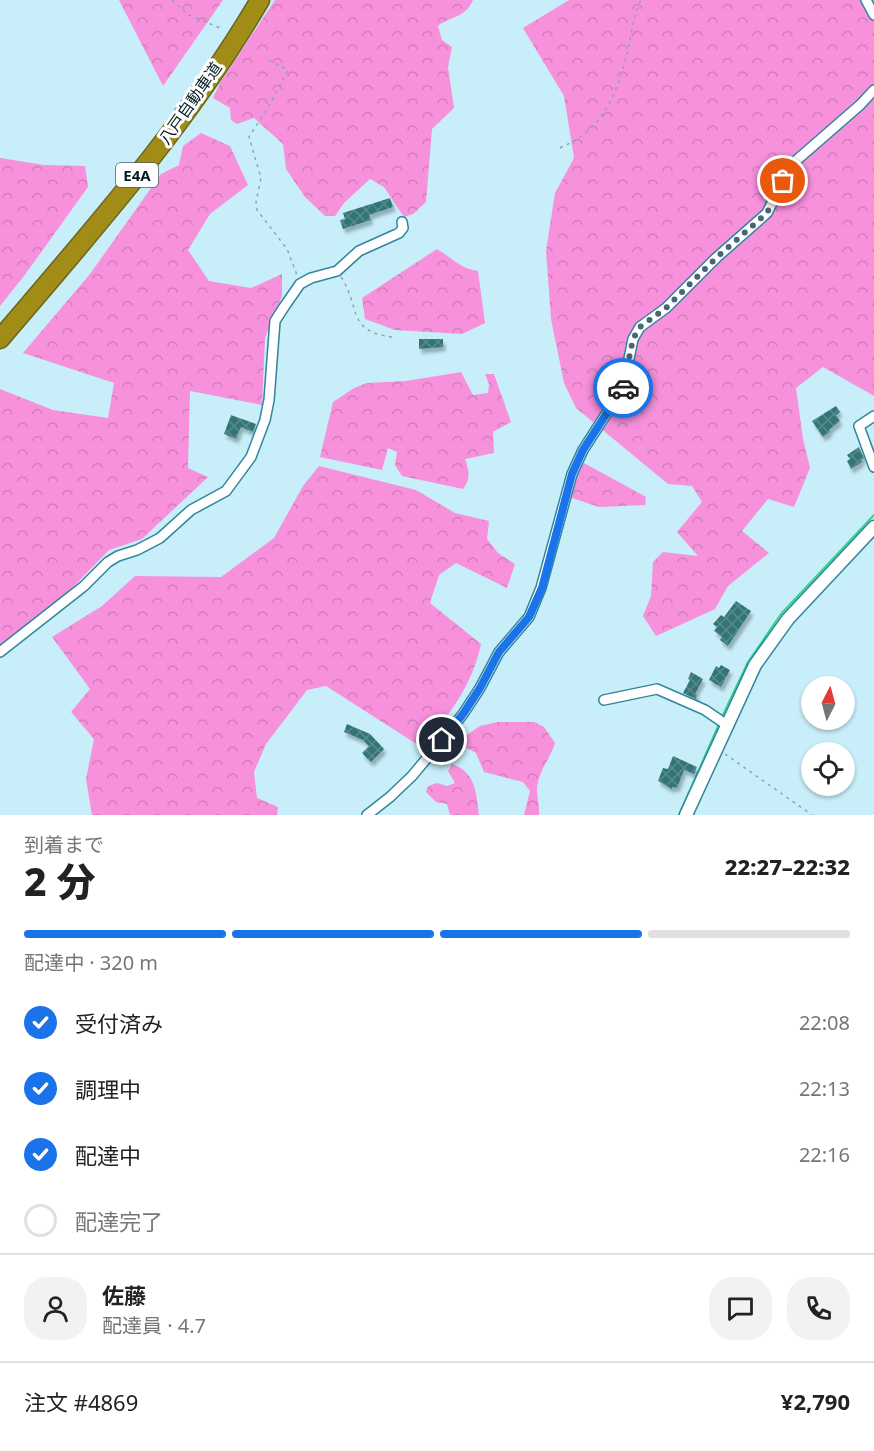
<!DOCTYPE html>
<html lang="ja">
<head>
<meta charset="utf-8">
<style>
  :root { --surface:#fff; --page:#f2f2f2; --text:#222; --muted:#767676; --line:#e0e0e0; --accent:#1a73e8 }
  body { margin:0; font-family:"Noto Sans","Noto Sans JP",sans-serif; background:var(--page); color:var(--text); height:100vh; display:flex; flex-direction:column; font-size:22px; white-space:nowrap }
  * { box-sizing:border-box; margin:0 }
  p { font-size:20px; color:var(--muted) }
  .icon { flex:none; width:33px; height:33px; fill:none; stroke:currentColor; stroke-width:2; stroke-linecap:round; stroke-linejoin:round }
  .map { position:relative; height:815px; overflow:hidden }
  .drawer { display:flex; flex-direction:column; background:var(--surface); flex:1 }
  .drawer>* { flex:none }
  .needle { width:39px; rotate:6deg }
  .controls { position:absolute; left:801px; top:676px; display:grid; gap:12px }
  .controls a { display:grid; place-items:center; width:54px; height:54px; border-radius:50%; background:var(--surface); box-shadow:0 2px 4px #0004; font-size:30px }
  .pin { position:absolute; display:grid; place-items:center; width:51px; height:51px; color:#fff; margin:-26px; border:3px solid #fff; border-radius:50%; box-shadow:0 2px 6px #0007 }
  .courier { position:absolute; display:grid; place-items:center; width:60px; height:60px; margin:-30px; border:4px solid #1a73e8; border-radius:50%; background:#fff; color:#222; box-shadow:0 2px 8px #0007 }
  .headline em { font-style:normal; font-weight:800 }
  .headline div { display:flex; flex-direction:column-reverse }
  .headline { display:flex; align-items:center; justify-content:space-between; height:102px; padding:0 24px }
  h1 { font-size:39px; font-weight:800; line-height:45px }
  .bar { display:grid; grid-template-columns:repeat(4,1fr); gap:9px 6px; align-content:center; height:72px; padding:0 24px }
  .bar i { height:8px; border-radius:4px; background:var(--line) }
  .bar .selected { background:var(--accent) }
  .bar p { grid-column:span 4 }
  .line { display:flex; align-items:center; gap:15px; padding:0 24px; border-top:2px solid var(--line) }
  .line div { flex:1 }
  .round { display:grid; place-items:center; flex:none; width:63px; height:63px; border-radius:24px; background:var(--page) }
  ol { padding:0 24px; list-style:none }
  li { display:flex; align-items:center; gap:18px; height:66px }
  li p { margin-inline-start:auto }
  li .icon { padding:6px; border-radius:50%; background:var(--accent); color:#fff; stroke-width:4 }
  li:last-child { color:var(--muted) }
  li i { width:33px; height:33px; border:3px solid var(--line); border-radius:50% }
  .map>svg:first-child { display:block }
  .forest { fill:url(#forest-crowns) }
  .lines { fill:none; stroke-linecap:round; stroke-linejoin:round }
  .stream { stroke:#35d58b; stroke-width:2 }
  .building { fill:url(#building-cross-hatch); filter:url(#shadow) }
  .minor-casing { stroke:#30869c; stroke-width:12 }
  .tertiary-casing { stroke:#30869c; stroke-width:15 }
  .motorway-casing { stroke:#6a651c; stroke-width:21 }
  .path { stroke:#86a8b2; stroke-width:1.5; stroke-dasharray:3 4.5; stroke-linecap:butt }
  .minor { stroke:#fff; stroke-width:9 }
  .tertiary { stroke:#fff; stroke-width:12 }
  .motorway { stroke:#a18c18; stroke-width:18 }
  .done { stroke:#49666e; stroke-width:6; stroke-dasharray:0 10.8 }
  .route { stroke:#1a73e8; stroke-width:8 }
  .labels { text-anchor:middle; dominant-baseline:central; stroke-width:6; stroke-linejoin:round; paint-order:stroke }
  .shield { fill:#fff; stroke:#4f6165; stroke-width:1.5 }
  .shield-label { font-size:15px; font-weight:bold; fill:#041d23 }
  .street-label { font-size:16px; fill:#041d23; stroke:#fff }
</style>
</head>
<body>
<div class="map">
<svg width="874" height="815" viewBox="0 0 874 815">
  <defs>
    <pattern id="forest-crowns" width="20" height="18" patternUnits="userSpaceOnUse" patternTransform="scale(1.5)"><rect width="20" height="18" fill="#f791dc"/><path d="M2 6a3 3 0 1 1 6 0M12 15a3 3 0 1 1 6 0" fill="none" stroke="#d27dbc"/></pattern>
    <pattern id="building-cross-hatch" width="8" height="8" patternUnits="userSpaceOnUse" patternTransform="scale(1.5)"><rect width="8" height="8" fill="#337577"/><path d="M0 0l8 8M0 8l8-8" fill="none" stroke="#5a8a8c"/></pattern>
    <filter id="shadow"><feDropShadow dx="2.5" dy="4.5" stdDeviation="1.5" flood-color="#0004"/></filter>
  </defs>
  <rect width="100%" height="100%" fill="#c8eefa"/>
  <g class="forest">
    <path d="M119 0H223L163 86Z"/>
    <path d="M275 0H473C465 18 453 15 438 26L442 40 452 47 448 67 454 108 432 129 426 202 413 214 404 217 384 187 370 179 344 203 335 216H325L305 197 286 169 283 144 254 118 237 124 231 120 230 108 213 98 220 83Z"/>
    <path d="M569 0H861L864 5 874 0V396L823 367 796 388 803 439 810 468 794 507 768 499 742 531 769 553 728 586 715 609 656 636 643 616 651 596 653 562 663 552 698 556 677 532 702 502 692 486 668 484 576 408 564 383 551 319 546 251 555 193 574 158 564 96 523 28Z"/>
    <path d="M201 133 230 146 248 185 210 214 188 250 209 281 251 288 282 274V296L265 338 262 405 190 391 188 468 208 477 142 539 109 550 72 588 0 647V389L53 410 108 418 114 383 23 353 90 274 161 174 179 165 183 146Z"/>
    <path d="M0 158 44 165 85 166 88 187 24 276 0 306Z"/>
    <path d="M437 249C452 258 461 269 478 271L485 323 462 334 395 330 365 319 362 298Z"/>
    <path d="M461 372 473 395 488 393 489 384 485 374H494L511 422 493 432 494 453 465 459C469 471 471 478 463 489L402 476 395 465 397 452 388 448 382 470 320 457 333 402 354 388 367 383 406 381Z"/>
    <path d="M584 463 646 497 645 505 599 507 572 498 577 475Z"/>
    <path d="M319 466 416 490 455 513 489 521 487 539 498 553 515 564 507 588 456 563 439 575 430 603 481 644C472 686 450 714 423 746L415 743 326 686 307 690 266 744 254 772 257 798 278 807 277 815H92L86 779 94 739 71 712 90 689 52 637 102 606 135 576 221 577 274 538 303 486Z"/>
    <path d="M498 722H534L544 727 555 743C551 757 541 768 538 782 535 793 540 804 539 815H524L530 791 523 782 484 772 476 753 465 747V736L480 726Z"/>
    <path d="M452 764C476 772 476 793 479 815H450L447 804 436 802 426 792 428 786 437 783 447 786 455 783 448 771Z"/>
  </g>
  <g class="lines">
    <g class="stream">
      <path d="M721 719 748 662 781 614 874 515"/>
      <path d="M679 815 719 724"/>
    </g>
  </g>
  <g class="building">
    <path d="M390 198 393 207 369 215 371 220 343 229 340 220 345 219 343 213Z"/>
    <path d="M419 339H443V347L419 349Z"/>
    <path d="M836 406 840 412 836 415 840 421 829 430 830 432 823 437 812 421Z"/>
    <path d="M231 415 256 424 253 432 241 427 236 439 224 434Z"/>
    <path d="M859 447 864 458 861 460 862 462 851 469 847 461 850 459 847 455Z"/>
    <path d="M736 601 751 611 728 646 720 640 722 637 714 631 717 627 713 624 721 615 724 617Z"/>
    <path d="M721 665 730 670 721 687 709 680 716 666 719 668Z"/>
    <path d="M691 672 703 679 695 694 697 695 696 699 683 693 690 680 688 679Z"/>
    <path d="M347 724 370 734 384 749 371 762 362 753 369 746 363 740 344 732Z"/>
    <path d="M673 756 697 767 694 774 684 770 677 788 672 787V789L658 781 663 768 668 769Z"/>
  </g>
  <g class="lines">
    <g class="minor-casing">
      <g id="minor">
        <path d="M866 0 874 15"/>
        <path d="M874 416 859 426 874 467"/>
        <path d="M0 652 84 586 108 562 118 556 137 550 160 538 191 510 226 491 251 457 265 420 269 400 275 321 284 307 300 284 311 278 337 271 359 251 399 233 403 228 402 222"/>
        <path d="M604 700 657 689 705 710 727 725"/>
        <path d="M367 815 390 797 412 776 442 740 463 714 480 688 499 652 529 617 541 588 572 474 583 450 623 388 633 339 640 327 666 308 716 258 767 213 791 165 860 105 874 90"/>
      </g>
    </g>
    <g class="tertiary-casing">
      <path id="tertiary" d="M686 815 755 665 788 619 874 527"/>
    </g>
    <g class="motorway-casing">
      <path id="motorway" d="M0 339C92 231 188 123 260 0"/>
    </g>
    <g class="path">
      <path d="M172 0 189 15 220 28"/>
      <path d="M269 60 288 70 270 104 249 137 261 178 256 202 257 210 287 249 297 275"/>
      <path d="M560 148C567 144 574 142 580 137 610 117 622 77 629 45 632 30 634 14 641 0"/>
      <path d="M341 277C361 307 346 332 393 337"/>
      <path d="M725 754 812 815"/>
    </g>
    <use href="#minor" class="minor"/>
    <use href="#tertiary" class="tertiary"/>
    <use href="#motorway" class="motorway"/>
  </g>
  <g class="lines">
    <path class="done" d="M623 388 633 339 640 327 666 308 716 258 767 213 783 181"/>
    <path class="route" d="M442 740 463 714 480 688 499 652 529 617 542 588 572 474 583 450 623 388"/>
  </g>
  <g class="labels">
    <rect class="shield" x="116" y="163" width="42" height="24" rx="4.5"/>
    <g class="shield-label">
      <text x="137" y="175">E4A</text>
    </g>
    <g class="street-label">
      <text transform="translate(190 103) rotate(-55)">八戸自動車道</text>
    </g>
  </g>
</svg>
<div class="controls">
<a><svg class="needle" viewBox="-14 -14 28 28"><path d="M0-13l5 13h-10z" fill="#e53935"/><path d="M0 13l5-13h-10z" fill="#767676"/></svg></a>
<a><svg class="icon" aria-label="locate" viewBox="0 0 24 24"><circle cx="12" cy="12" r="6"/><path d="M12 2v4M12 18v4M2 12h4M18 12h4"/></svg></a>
</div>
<div class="pin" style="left:783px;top:181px;background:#ea580c"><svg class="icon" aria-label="bag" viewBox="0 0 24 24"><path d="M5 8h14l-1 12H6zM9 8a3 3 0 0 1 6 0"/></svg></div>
<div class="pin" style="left:442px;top:740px;background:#1f2937"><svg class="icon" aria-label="home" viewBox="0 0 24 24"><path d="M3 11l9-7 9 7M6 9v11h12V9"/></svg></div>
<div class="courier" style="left:623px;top:388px"><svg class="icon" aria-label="car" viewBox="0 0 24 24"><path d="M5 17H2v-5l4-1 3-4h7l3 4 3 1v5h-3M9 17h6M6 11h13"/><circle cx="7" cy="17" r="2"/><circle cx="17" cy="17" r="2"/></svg></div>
</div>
<section class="drawer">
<div class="headline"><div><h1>2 分</h1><p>到着まで</p></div><em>22:27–22:32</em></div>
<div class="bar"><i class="selected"></i><i class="selected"></i><i class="selected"></i><i></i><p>配達中 · 320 m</p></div>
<ol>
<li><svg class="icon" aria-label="check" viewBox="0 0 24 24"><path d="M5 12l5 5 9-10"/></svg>受付済み<p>22:08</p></li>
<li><svg class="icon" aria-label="check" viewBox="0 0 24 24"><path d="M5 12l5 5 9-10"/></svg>調理中<p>22:13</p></li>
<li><svg class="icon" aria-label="check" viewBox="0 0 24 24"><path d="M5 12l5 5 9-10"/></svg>配達中<p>22:16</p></li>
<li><i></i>配達完了</li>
</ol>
<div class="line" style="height:108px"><a class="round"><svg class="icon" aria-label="person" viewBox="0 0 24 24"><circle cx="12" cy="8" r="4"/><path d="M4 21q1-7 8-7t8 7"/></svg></a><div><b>佐藤</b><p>配達員 · 4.7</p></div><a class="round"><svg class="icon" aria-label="chat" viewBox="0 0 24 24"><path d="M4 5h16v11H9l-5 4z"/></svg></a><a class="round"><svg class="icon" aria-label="phone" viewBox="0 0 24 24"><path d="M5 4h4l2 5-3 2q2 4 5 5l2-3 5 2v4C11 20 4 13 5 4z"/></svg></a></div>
<div class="line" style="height:78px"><div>注文 #4869</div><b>¥2,790</b></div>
</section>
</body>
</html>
